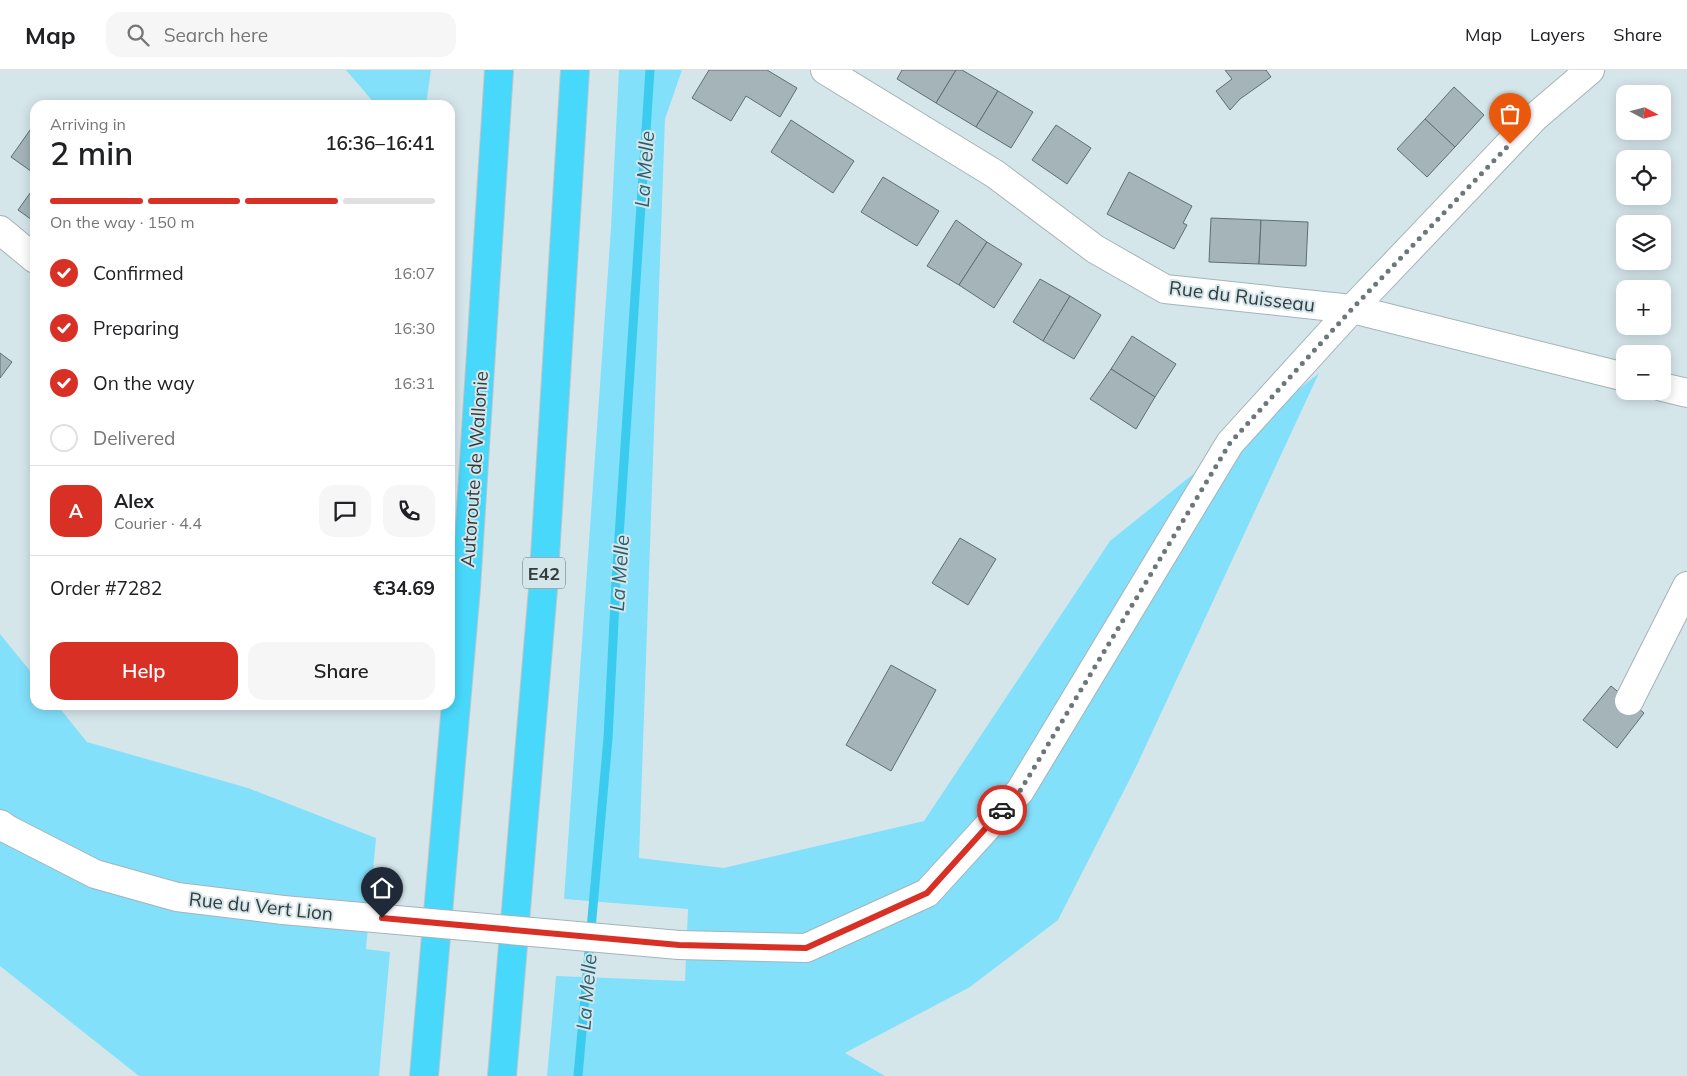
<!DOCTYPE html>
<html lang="en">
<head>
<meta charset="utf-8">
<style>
  :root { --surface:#fff; --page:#f6f6f6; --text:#202124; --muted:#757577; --line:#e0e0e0; --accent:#d93025 }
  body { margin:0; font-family:Mulish,sans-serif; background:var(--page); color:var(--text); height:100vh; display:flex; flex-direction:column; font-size:19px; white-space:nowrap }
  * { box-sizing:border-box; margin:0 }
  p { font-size:16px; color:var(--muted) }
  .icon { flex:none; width:28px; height:28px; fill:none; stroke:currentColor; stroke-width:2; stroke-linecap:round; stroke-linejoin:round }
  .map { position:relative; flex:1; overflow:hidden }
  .details { position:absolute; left:30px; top:30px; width:425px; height:610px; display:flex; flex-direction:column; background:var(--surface); border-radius:15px; box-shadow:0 2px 12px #0003 }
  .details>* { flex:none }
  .needle { width:32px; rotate:97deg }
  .controls { position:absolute; left:1616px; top:15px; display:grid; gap:10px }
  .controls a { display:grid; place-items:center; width:55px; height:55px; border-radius:10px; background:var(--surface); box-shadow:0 2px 12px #0003; font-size:25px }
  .pin { position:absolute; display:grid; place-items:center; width:42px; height:42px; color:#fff; margin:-51px -21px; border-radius:50% 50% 50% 0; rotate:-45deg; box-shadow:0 0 5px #0007 }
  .pin .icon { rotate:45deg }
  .courier { position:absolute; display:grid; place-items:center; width:50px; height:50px; margin:-25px; border:4px solid #d93025; border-radius:50%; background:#fff; color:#222; box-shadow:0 1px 6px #0007 }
  .overview em { font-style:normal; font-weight:600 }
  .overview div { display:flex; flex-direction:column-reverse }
  .overview { display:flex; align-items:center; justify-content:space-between; height:85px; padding:0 20px }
  h1 { font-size:32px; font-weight:600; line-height:38px }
  .bar { display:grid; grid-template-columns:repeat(4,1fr); gap:8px 5px; align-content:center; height:60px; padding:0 20px }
  .bar i { height:6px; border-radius:4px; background:var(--line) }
  .bar .active { background:var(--accent) }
  .bar p { grid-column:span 4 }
  .line { display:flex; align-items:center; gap:12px; padding:0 20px; border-top:1px solid var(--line) }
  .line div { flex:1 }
  .round { display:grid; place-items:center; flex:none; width:52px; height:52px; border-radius:15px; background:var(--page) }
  ol { padding:0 20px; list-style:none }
  li { display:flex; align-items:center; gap:15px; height:55px }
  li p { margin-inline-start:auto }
  li .icon { padding:5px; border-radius:50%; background:var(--accent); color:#fff; stroke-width:4 }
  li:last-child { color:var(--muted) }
  li i { width:28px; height:28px; border:2px solid var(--line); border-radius:50% }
  .button { display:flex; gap:10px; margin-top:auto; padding:10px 20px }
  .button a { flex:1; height:58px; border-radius:15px; background:var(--accent); color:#fff; font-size:20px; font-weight:600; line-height:58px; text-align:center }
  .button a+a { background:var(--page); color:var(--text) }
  header { display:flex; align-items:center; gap:30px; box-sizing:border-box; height:70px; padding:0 25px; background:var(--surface); border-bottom:1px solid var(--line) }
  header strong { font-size:24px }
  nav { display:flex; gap:28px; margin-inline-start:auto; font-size:18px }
  .search { width:350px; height:45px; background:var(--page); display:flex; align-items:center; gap:12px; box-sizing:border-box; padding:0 18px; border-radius:15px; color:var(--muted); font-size:19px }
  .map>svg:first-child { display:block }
  .green { fill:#83e0fa }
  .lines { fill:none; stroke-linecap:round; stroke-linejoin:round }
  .stream { stroke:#3acbee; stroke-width:9 }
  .building { fill:#a4b4b9; stroke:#5f6e73 }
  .minor-casing { stroke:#a3b4b9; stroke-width:30 }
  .highway-casing { stroke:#c2c4c5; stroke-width:30 }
  .minor { stroke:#fff; stroke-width:28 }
  .highway { stroke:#48d8fb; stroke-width:28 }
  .minor-bridge-casing { stroke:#a3b4b9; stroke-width:30; stroke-linecap:butt }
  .minor-bridge { stroke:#fff; stroke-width:28 }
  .done { stroke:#6c777a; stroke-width:5; stroke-dasharray:0 9 }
  .route { stroke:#d93025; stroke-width:6 }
  .labels { text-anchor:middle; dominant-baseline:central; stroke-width:4; stroke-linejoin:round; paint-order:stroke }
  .shield { fill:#d5e6eb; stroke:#646e71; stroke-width:1 }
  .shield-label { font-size:18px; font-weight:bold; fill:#343b3d }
  .street-label { font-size:19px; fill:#343b3d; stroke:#d5e6eb }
  .water-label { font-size:20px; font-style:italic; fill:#28606f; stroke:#d5e6eb }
</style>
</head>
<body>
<header>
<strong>Map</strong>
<div class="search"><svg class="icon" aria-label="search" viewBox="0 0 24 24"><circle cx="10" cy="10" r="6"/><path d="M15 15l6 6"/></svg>Search here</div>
<nav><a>Map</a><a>Layers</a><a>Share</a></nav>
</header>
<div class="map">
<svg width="1687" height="1006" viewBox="0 0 1687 1006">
  <rect width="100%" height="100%" fill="#d5e6eb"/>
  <g class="green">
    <path d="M346 0H431L426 35H376Z"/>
    <path d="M619 0H682L665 49 639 788 724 798 924 751 1110 471 1319 303 1136 697 1058 850 970 917 845 983 885 1006H547L556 906 685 911 688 839 564 829 611 158Z"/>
    <path d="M0 564 35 607V635H57L87 672 248 718 376 768 366 879 390 882 379 1006H139L0 896Z"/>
  </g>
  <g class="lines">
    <path class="stream" d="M578 1006 608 668 616 512 650 0"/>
  </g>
  <g class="building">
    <path d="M709 0H767L797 18 780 47 746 26 731 51 692 28Z"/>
    <path d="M902 0H956L936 33 897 9Z"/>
    <path d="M956 0H962L998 21 976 57 936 33Z"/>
    <path d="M1225 0H1266L1271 7 1240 29 1230 40 1216 21 1232 9Z"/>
    <path d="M1454 17 1484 45 1455 77 1425 49Z"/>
    <path d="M998 21 1033 42 1011 78 976 57Z"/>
    <path d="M1425 49 1455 77 1427 107 1397 79Z"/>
    <path d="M791 50 854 91 833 123 771 82Z"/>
    <path d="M35 53V104L11 87Z"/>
    <path d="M1056 55 1091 78 1067 114 1032 90Z"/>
    <path d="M1129 102 1192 136 1183 153 1187 155 1174 179 1107 144Z"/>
    <path d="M883 107 939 141 917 176 861 142Z"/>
    <path d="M33 119 35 120V152L18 140Z"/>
    <path d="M1211 148 1261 150 1259 194 1209 192Z"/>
    <path d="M956 150 987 172 959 215 927 196Z"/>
    <path d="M1261 150 1308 152 1306 196 1259 194Z"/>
    <path d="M987 172 1022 194 994 238 959 215Z"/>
    <path d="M1040 209 1070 226 1043 271 1013 252Z"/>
    <path d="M1070 226 1101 245 1074 289 1043 271Z"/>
    <path d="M1132 266 1176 294 1155 327 1111 299Z"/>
    <path d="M0 283 12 292 0 308Z"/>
    <path d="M1111 299 1155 327 1136 359 1090 329Z"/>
    <path d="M960 468 996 489 968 535 932 513Z"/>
    <path d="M891 595 936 620 891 701 846 675Z"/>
    <path d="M1611 616 1644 643 1617 678 1583 650Z"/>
  </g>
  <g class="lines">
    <g class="minor-casing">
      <g id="minor">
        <path d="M825 0 995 104 1095 179 1165 219 1352 239 1625 307"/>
        <path d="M0 160 35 189"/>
        <path d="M1662 317 1687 323"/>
        <path d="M1629 631 1687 516"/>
        <path d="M0 754 7 759 95 804 177 827 283 840"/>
        <path d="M679 875 806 878 927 823 1020 721 1230 373 1352 239 1535 47 1590 0"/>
      </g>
    </g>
    <g class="highway-casing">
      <g id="highway">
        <path d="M424 1006 466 518 499 0"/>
        <path d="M502 1006 543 519 575 0"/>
      </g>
    </g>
    <use href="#minor" class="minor"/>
    <use href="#highway" class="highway"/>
    <g class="minor-bridge-casing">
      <path id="minor-bridge" d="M283 840 679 875"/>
    </g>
    <use href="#minor-bridge" class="minor-bridge"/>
  </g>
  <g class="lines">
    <path class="done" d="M1002 740 1020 721 1230 373 1352 239 1510 74"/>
    <path class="route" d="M382 848 679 875 806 878 927 823 1002 740"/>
  </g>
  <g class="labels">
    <rect class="shield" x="523" y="487.5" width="42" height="31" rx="4"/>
    <g class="shield-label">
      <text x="544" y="503">E42</text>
    </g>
    <g class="street-label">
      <text transform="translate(1242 226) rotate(7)">Rue du Ruisseau</text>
      <text transform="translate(474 399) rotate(-86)">Autoroute de Wallonie</text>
      <text transform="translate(261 836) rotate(6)">Rue du Vert Lion</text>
    </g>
    <g class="water-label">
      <text transform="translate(644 99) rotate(-86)">La Melle</text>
      <text transform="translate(619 503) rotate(-86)">La Melle</text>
      <text transform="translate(586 922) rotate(-85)">La Melle</text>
    </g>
  </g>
</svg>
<div class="controls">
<a><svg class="needle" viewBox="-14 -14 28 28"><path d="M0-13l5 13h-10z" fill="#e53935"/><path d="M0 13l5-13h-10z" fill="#757577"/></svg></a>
<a><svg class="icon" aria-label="locate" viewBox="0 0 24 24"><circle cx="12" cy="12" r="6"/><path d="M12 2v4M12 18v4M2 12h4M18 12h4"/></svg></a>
<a><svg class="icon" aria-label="layers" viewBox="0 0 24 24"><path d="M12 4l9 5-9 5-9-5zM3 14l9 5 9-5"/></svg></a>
<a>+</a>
<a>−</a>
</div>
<div class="pin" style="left:1510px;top:74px;background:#ea580c"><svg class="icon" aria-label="bag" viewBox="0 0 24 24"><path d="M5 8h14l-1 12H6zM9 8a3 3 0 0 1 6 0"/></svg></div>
<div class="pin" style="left:382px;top:848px;background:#1f2937"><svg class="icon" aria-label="home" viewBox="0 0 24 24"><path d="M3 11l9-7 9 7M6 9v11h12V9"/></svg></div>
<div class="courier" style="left:1002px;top:740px"><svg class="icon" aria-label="car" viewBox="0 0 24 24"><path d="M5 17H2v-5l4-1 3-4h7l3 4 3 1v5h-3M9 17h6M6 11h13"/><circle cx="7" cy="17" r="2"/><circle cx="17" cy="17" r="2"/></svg></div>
<section class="details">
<div class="overview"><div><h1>2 min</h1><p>Arriving in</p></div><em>16:36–16:41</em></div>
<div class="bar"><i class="active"></i><i class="active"></i><i class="active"></i><i></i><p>On the way · 150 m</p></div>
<ol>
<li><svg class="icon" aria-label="check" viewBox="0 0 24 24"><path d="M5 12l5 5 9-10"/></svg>Confirmed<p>16:07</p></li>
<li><svg class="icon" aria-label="check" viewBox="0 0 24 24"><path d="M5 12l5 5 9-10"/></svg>Preparing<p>16:30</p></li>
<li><svg class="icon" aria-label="check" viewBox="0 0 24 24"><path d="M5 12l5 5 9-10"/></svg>On the way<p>16:31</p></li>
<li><i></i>Delivered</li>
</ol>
<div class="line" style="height:90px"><b class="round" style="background:var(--accent);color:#fff">A</b><div><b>Alex</b><p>Courier · 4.4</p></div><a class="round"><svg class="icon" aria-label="chat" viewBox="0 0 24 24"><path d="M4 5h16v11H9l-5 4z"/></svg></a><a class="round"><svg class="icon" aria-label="phone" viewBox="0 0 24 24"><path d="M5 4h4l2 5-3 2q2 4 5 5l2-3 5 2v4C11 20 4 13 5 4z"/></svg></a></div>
<div class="line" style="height:65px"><div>Order #7282</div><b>€34.69</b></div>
<div class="button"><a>Help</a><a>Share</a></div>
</section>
</div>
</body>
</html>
